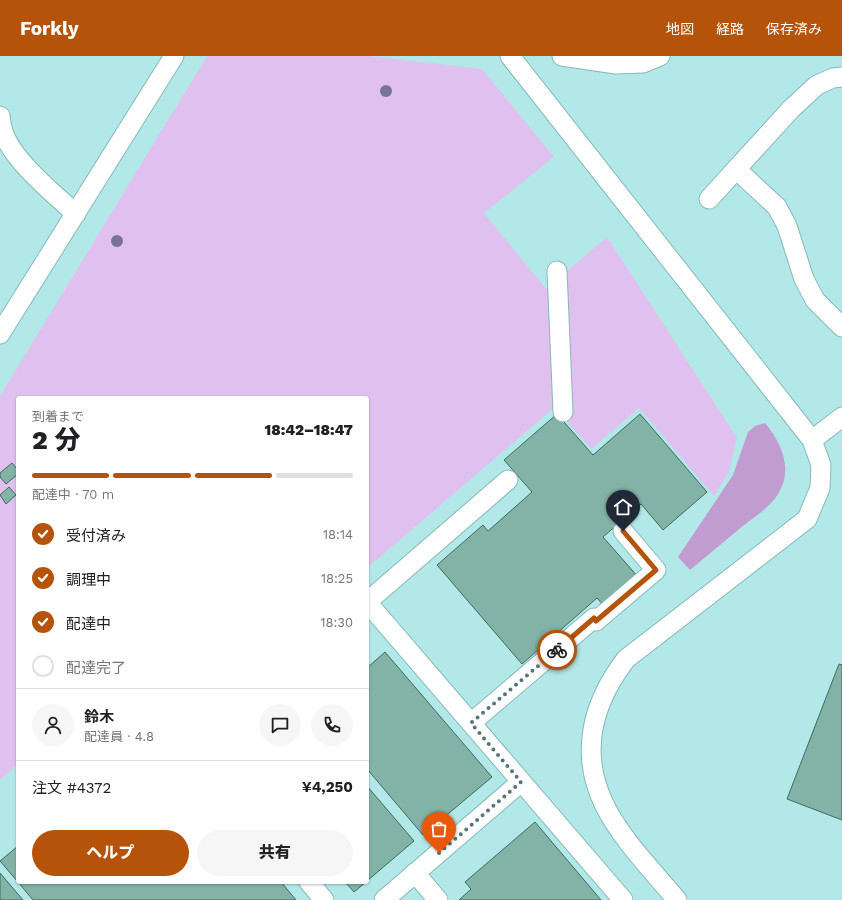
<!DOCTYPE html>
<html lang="ja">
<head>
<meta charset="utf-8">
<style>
  :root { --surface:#fff; --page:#f6f6f6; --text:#202124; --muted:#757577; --line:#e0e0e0; --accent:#b45309 }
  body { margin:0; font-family:"Work Sans","Noto Sans JP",sans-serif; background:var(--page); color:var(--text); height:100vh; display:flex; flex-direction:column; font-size:15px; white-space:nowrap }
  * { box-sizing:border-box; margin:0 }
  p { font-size:13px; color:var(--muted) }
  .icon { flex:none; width:22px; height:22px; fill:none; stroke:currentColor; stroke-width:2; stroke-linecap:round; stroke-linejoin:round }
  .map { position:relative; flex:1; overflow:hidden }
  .details { position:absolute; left:16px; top:340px; width:353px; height:488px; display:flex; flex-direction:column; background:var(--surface); border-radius:4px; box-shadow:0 1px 3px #0004 }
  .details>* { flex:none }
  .pin { position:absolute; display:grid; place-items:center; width:34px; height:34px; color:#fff; margin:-41px -17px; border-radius:50% 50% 50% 0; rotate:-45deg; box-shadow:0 0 4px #0007 }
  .pin .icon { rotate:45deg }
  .courier { position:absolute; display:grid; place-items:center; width:40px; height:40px; margin:-20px; border:3px solid #b45309; border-radius:50%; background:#fff; color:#222; box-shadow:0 1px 5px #0007 }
  .head em { font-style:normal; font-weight:800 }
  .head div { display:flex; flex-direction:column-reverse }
  .head { display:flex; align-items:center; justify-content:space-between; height:68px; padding:0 16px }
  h1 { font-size:26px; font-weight:800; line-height:30px }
  .bar { display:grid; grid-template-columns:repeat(4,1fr); gap:6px 4px; align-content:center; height:48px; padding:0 16px }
  .bar i { height:5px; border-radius:3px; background:var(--line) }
  .bar .on { background:var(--accent) }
  .bar p { grid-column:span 4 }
  .line { display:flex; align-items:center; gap:10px; padding:0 16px; border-top:1px solid var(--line) }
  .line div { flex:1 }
  .round { display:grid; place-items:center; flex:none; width:42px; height:42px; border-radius:21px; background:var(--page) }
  ol { padding:0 16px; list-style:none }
  li { display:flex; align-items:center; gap:12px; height:44px }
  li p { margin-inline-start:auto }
  li .icon { padding:4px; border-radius:50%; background:var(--accent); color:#fff; stroke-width:4 }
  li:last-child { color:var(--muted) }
  li i { width:22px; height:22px; border:2px solid var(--line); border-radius:50% }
  .button { display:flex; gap:8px; margin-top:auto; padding:8px 16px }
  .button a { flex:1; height:46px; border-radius:24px; background:var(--accent); color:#fff; font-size:16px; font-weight:800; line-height:46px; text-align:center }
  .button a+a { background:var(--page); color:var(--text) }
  header { display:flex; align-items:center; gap:24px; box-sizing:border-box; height:56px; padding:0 20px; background:var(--accent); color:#fff }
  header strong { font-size:19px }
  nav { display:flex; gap:22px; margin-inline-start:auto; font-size:14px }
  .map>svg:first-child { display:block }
  .green { fill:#e0c0ee }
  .forest { fill:#c19cd1 }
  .building { fill:#83b3a6; stroke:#3d6b5f }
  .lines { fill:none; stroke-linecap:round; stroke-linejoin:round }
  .minor-casing { stroke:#85b9b9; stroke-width:21 }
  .minor { stroke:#fff; stroke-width:19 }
  .tree { fill:#767497 }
  .done { stroke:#567677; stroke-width:4; stroke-dasharray:0 7.2 }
  .route { stroke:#b45309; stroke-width:5 }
</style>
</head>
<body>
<header>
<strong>Forkly</strong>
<nav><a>地図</a><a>経路</a><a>保存済み</a></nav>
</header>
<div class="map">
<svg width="842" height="844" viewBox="0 0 842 844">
  <rect width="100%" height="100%" fill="#b3e8e8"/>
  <path class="green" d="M207 0H369L482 13 554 101 484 157 546 233 607 181 737 382 729 416 714 440 639 352 591 393 555 351 367 512V342H18V708L0 724V340Z"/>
  <path class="forest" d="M765 367C785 391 795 420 772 446 764 455 753 462 744 469 726 484 708 499 690 514L678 501 733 419 748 376 755 370Z"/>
  <g class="building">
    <path d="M557 358 593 399 640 358 707 436 663 474 641 448 603 481 639 522 605 551 597 542 522 608 437 509 483 469 488 475 532 436 504 404Z"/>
    <path d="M12 407 18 414V418L6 428 0 421V417Z"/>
    <path d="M9 431 16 439 6 448 0 439Z"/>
    <path d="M385 596 492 721 423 779 367 713V612Z"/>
    <path d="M839 608 842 609V764L787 743Z"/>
    <path d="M367 730 414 785 367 825Z"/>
    <path d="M535 766 601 844H459L471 833 465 826Z"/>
    <path d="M18 790V826L0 805Z"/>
    <path d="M0 817 23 844H0Z"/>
    <path d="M18 826H281L296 844H33Z"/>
    <path d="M345 826H366L354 836Z"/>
  </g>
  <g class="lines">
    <g class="minor-casing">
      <g id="minor">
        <path d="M510 0 812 384 821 409 820 432 807 463 626 603C593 646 579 696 604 748 621 783 652 814 677 844"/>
        <path d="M562 0 616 8 643 7 660 0"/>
        <path d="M0 60C1 65 1 70 3 75 11 103 54 138 76 158"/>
        <path d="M736 113 777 151 787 170 804 223 815 244 842 271"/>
        <path d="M709 143 791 53 817 29 833 22 842 21"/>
        <path d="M557 215 563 356"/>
        <path d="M0 278 174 0"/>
        <path d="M812 384 842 361"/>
        <path d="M508 424 367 546 623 844"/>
        <path d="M471 667 594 562 596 565 656 514 623 475"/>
        <path d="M415 817 438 844"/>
        <path d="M309 826 324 844"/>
        <path d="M384 844 521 726"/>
      </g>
    </g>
    <use href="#minor" class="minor"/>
  </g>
  <g class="tree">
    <circle cx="386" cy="35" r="6"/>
    <circle cx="117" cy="185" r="6"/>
  </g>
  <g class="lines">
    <path class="done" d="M439 797 521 726 471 667 557 594"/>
    <path class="route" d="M557 594 594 562 596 565 656 514 623 475"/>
  </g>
</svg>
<div class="pin" style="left:439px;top:797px;background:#ea580c"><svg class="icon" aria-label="bag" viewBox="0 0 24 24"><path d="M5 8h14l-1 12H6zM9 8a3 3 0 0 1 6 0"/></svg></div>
<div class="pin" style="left:623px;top:475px;background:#1f2937"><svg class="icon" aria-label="home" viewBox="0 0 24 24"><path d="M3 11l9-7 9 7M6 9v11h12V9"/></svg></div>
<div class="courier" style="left:557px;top:594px"><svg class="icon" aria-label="bike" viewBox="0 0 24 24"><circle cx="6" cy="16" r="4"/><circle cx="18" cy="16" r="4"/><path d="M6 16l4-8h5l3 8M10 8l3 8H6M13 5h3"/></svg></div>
<section class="details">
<div class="head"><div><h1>2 分</h1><p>到着まで</p></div><em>18:42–18:47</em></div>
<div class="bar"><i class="on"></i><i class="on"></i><i class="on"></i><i></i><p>配達中 · 70 m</p></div>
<ol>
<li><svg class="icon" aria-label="check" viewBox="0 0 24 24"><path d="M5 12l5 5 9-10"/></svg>受付済み<p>18:14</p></li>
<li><svg class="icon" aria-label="check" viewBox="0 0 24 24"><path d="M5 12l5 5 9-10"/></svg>調理中<p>18:25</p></li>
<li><svg class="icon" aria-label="check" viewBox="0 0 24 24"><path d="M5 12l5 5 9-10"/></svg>配達中<p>18:30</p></li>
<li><i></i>配達完了</li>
</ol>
<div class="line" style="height:72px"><a class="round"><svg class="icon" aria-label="person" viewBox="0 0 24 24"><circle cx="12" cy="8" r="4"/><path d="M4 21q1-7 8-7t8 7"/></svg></a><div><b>鈴木</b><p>配達員 · 4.8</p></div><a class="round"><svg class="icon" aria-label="chat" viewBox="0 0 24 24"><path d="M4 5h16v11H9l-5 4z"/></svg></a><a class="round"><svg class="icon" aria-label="phone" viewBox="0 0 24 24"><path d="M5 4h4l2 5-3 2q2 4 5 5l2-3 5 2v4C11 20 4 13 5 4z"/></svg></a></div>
<div class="line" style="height:52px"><div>注文 #4372</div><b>¥4,250</b></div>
<div class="button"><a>ヘルプ</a><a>共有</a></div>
</section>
</div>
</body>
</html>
